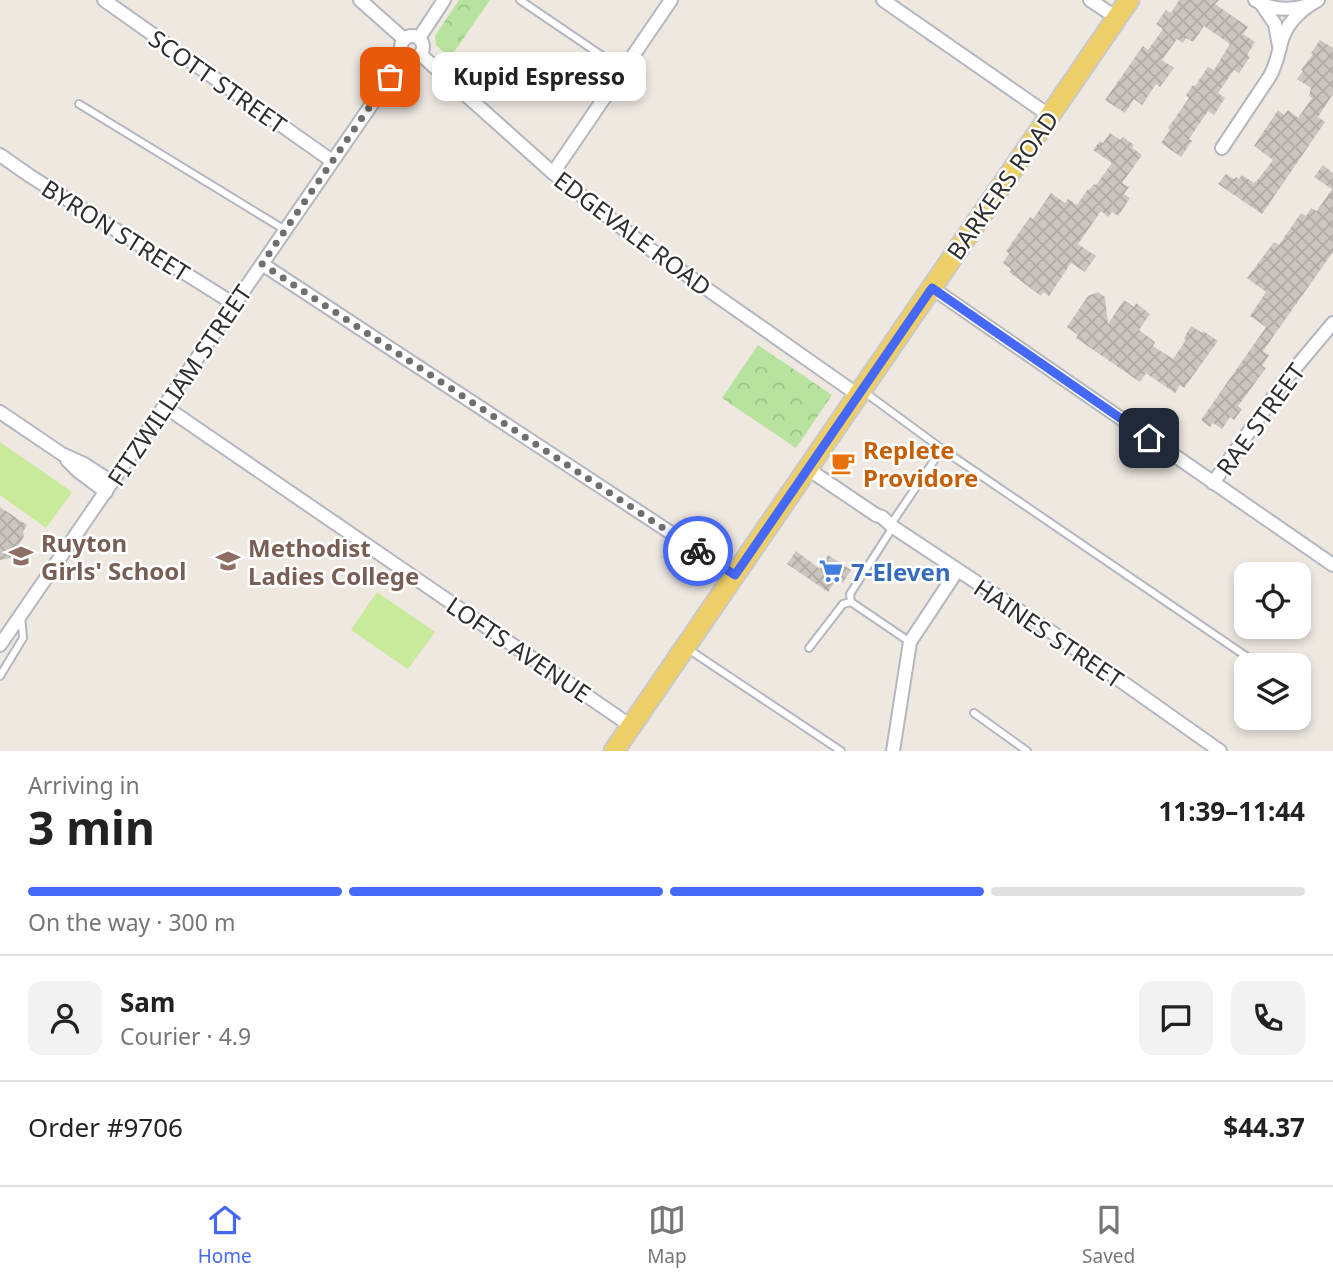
<!DOCTYPE html>
<html lang="en">
<head>
<meta charset="utf-8">
<style>
  :root { --surface:#fff; --page:#f2f2f2; --text:#222; --muted:#767676; --line:#e0e0e0; --accent:#4668f6 }
  body { margin:0; font-family:"Noto Sans",sans-serif; background:var(--page); color:var(--text); height:100vh; display:flex; flex-direction:column; font-size:26px; white-space:nowrap }
  * { box-sizing:border-box; margin:0 }
  p { font-size:23px; color:var(--muted) }
  .icon { flex:none; width:38px; height:38px; fill:none; stroke:currentColor; stroke-width:2; stroke-linecap:round; stroke-linejoin:round }
  .map { position:relative; height:751px; overflow:hidden }
  .sheet { display:flex; flex-direction:column; background:var(--surface); flex:1 }
  .sheet>* { flex:none }
  .fabs { position:absolute; left:1234px; top:562px; display:grid; gap:14px }
  .fabs a { display:grid; place-items:center; width:77px; height:77px; border-radius:14px; background:var(--surface); box-shadow:0 4px 10px #0003; font-size:35px }
  .pin { position:absolute; display:grid; place-items:center; width:60px; height:60px; color:#fff; margin:-30px; border-radius:14px; box-shadow:0 4px 10px #0006 }
  .courier { position:absolute; display:grid; place-items:center; width:70px; height:70px; margin:-35px; border:5px solid #4668f6; border-radius:50%; background:#fff; color:#222; box-shadow:0 2px 9px #0007 }
  .bubble { position:absolute; height:49px; border-radius:14px; background:var(--surface); box-shadow:0 4px 10px #0003; font-size:23px; font-weight:700; line-height:49px; text-align:center }
  .overview em { font-style:normal; font-weight:700 }
  .overview div { display:flex; flex-direction:column-reverse }
  .overview { display:flex; align-items:center; justify-content:space-between; height:119px; padding:0 28px }
  h1 { font-size:46px; font-weight:700; line-height:52px }
  .bar { display:grid; grid-template-columns:repeat(4,1fr); gap:10px 7px; align-content:center; height:84px; padding:0 28px }
  .bar i { height:9px; border-radius:5px; background:var(--line) }
  .bar .current { background:var(--accent) }
  .bar p { grid-column:span 4 }
  .line { display:flex; align-items:center; gap:18px; padding:0 28px; border-top:2px solid var(--line) }
  .line div { flex:1 }
  .round { display:grid; place-items:center; flex:none; width:74px; height:74px; border-radius:14px; background:var(--page) }
  .tab-bar { display:flex; justify-content:space-around; align-items:center; height:98px; border-top:2px solid var(--line); background:var(--surface); font-size:19px; color:var(--muted) }
  .tab-bar a { display:grid; justify-items:center; gap:4px }
  .tab-bar .current { color:var(--accent) }
  .map>svg:first-child { display:block }
  .park { fill:url(#park-crowns) }
  .pitch { fill:#c9ea9b }
  .building { fill:url(#building-cross-hatch) }
  .lines { fill:none; stroke-linecap:round; stroke-linejoin:round }
  .service-casing { stroke:#b4b7c0; stroke-width:10 }
  .minor-casing { stroke:#b4b7c0; stroke-width:16 }
  .primary-casing { stroke:#c9c9c9; stroke-width:23 }
  .service { stroke:#fff; stroke-width:6 }
  .minor { stroke:#fff; stroke-width:12 }
  .primary { stroke:#eece66; stroke-width:19 }
  .done { stroke:#716f6d; stroke-width:7; stroke-dasharray:0 12.6 }
  .route { stroke:#4668f6; stroke-width:9 }
  .labels { text-anchor:middle; dominant-baseline:central; stroke-width:5; stroke-linejoin:round; paint-order:stroke }
  .street-label { font-size:24px; fill:#2e2e2e; stroke:#fff }
  .food-label { font-size:24px; font-weight:bold; fill:#c56008; stroke:#fff; text-anchor:start }
  .education-label { font-size:24px; font-weight:bold; fill:#785e54; stroke:#fff; text-anchor:start }
  .shop-label { font-size:24px; font-weight:bold; fill:#366cbe; stroke:#fff; text-anchor:start }
</style>
</head>
<body>
<div class="map">
<svg width="1333" height="751" viewBox="0 0 1333 751">
  <defs>
    <pattern id="park-crowns" width="20" height="18" patternUnits="userSpaceOnUse" patternTransform="scale(1.75)"><rect width="20" height="18" fill="#b7e39f"/><path d="M2 6a3 3 0 1 1 6 0M12 15a3 3 0 1 1 6 0" fill="none" stroke="#9ec389"/></pattern>
    <pattern id="building-cross-hatch" width="8" height="8" patternUnits="userSpaceOnUse" patternTransform="scale(1.75)"><rect width="8" height="8" fill="#cac6bf"/><path d="M0 0l8 8M0 8l8-8" fill="none" stroke="#aeaaa4"/></pattern>
  </defs>
  <rect width="100%" height="100%" fill="#eee8e1"/>
  <g class="park">
    <path d="M459 0H490L450 58 436 45 435 36Z"/>
    <path d="M758 345 832 395 796 448 722 398Z"/>
  </g>
  <g class="pitch">
    <path d="M0 442 72 492 46 528 0 495Z"/>
    <path d="M377 592 435 632 408 669 351 630Z"/>
  </g>
  <g class="building">
    <path d="M1179 0H1219L1215 4 1248 27 1243 34 1255 42 1247 55 1250 57 1239 73 1234 70 1218 93 1225 98 1214 115 1208 111 1189 139 1192 141 1181 157 1161 143 1170 130 1168 128 1189 98 1186 95 1193 85 1195 86 1208 67 1214 70 1230 44 1204 26 1193 42 1186 38 1183 43 1177 39 1162 60 1174 68 1160 87 1156 84 1142 105 1134 99 1125 113 1105 100 1143 46 1148 50 1163 29 1156 24 1166 10 1171 13Z"/>
    <path d="M1320 40 1333 48V94L1318 117 1325 122 1262 214 1218 184 1226 174 1234 179 1236 177 1239 179 1242 175 1254 183 1255 181 1256 182 1273 160 1254 146 1278 110 1284 115 1288 110 1298 118 1312 98 1309 96 1311 88 1297 79 1303 71 1301 70 1313 54 1311 53Z"/>
    <path d="M1110 133 1120 140 1123 137 1134 145 1132 148 1142 155 1122 183 1129 187 1124 194 1130 198 1118 216 1112 212 1108 217 1101 211 1078 244 1096 256 1085 272 1071 263 1049 296 1043 292 1041 296 1009 272 1011 269 1003 263 1009 253 1006 251 1030 217 1033 219 1051 193 1065 203 1068 199 1077 205 1088 189 1089 190 1094 184 1096 185 1112 163 1093 150 1100 141 1103 143Z"/>
    <path d="M1323 165 1333 173V252L1263 351 1269 355 1262 366 1266 368 1238 406 1242 409 1234 420 1230 417 1222 429 1213 423 1210 427 1201 420 1266 327 1250 316 1266 292 1247 278 1274 242 1279 245 1301 213 1306 216 1311 208 1317 211 1332 189 1314 177Z"/>
    <path d="M1098 292 1105 297 1108 324 1124 300 1134 307 1136 303 1150 314 1139 330 1155 342 1153 346 1173 359 1186 340 1184 338 1191 326 1202 333 1203 331 1218 341 1184 388 1180 385 1175 393 1146 373 1140 382 1076 338 1078 335 1067 327 1088 296Z"/>
    <path d="M0 507 27 525 23 532 24 536 11 558 0 560Z"/>
    <path d="M796 551 820 569 828 555 851 570 843 583 837 578 828 592 787 564Z"/>
  </g>
  <g class="lines">
    <g class="service-casing">
      <g id="service">
        <path d="M520 0 623 70"/>
        <path d="M79 104 285 230"/>
        <path d="M863 391 942 449 1259 665"/>
        <path d="M891 524 942 449"/>
        <path d="M893 527 850 594 851 602 910 642"/>
        <path d="M809 648 843 604 851 602"/>
        <path d="M688 649 841 751"/>
        <path d="M0 676 23 638 21 616"/>
        <path d="M974 713 1027 751"/>
      </g>
    </g>
    <g class="minor-casing">
      <g id="minor">
        <path d="M104 0 332 161"/>
        <path d="M360 0 404 39"/>
        <path d="M883 0 1050 116"/>
        <path d="M1090 0 1117 18"/>
        <path d="M1255 0C1271 10 1287 11 1305 6"/>
        <path d="M1262 5 1275 24 1279 46"/>
        <circle cx="412" cy="47" r="11"/>
        <path d="M419 38 444 0"/>
        <path d="M421 55 553 173 640 242 858 395"/>
        <path d="M1222 148 1270 76C1276 65 1278 55 1281 43 1286 23 1300 10 1318 0"/>
        <path d="M0 155 30 176 234 304"/>
        <path d="M553 173 671 0"/>
        <path d="M262 264 735 575"/>
        <path d="M932 288 1333 565"/>
        <path d="M164 406 631 726"/>
        <path d="M0 412 62 454 84 464 112 482"/>
        <path d="M67 460 78 471 106 492"/>
        <path d="M808 469 876 515 882 517 893 527 1050 631 1220 751"/>
        <path d="M1213 483 1286 379 1333 323"/>
        <path d="M0 645 405 56"/>
        <path d="M893 751 910 642 957 571"/>
      </g>
    </g>
    <g class="primary-casing">
      <path id="primary" d="M614 751 1129 0"/>
    </g>
    <use href="#service" class="service"/>
    <use href="#minor" class="minor"/>
    <use href="#primary" class="primary"/>
  </g>
  <g class="lines">
    <path class="done" d="M390 77 262 264 698 551"/>
    <path class="route" d="M698 551 735 575 932 288 1149 438"/>
  </g>
  <defs>
    <g id="cafe-bare" transform="scale(1.89)"><path d="M-5.5-4.5H6V0H3Q3 3.5 0 3.5H-2.5Q-5.5 3.5-5.5 0ZM3-3.2v2h1.7v-2ZM-6 4.5H4V6H-6Z" fill="#e8710a" stroke="#fff" stroke-width="2.5" paint-order="stroke"/></g>
    <g id="school-bare" transform="scale(1.89)"><path d="M0-5L7-2L0 1L-7-2ZM-4 1L0 2.5L4 1V4Q0 6-4 4Z" fill="#8d6e63" stroke="#fff" stroke-width="2.5" paint-order="stroke"/></g>
    <g id="supermarket-bare" transform="scale(1.89)"><path d="M-6-5.5h2.5l.6 2H6L4.5 2H-2.5L-4.4-4H-6ZM-1.5 3.2a1.3 1.3 0 1 0 .1 0ZM3 3.2a1.3 1.3 0 1 0 .1 0Z" fill="#3f7fe0" stroke="#fff" stroke-width="2.5" paint-order="stroke"/></g>
  </defs>
  <g fill-rule="evenodd">
    <use href="#cafe-bare" x="843" y="463"/>
    <use href="#school-bare" x="21" y="556"/>
    <use href="#school-bare" x="228" y="561"/>
    <use href="#supermarket-bare" x="831" y="571"/>
  </g>
  <g class="labels">
    <g class="street-label">
      <text transform="translate(218 81) rotate(35)">SCOTT STREET</text>
      <text transform="translate(1002 185) rotate(-55)">BARKERS ROAD</text>
      <text transform="translate(116 230) rotate(32)">BYRON STREET</text>
      <text transform="translate(633 233) rotate(37)">EDGEVALE ROAD</text>
      <text transform="translate(179 385) rotate(-56)">FITZWILLIAM STREET</text>
      <text transform="translate(1260 419) rotate(-54)">RAE STREET</text>
      <text transform="translate(1049 633) rotate(34)">HAINES STREET</text>
      <text transform="translate(519 649) rotate(34)">LOFTS AVENUE</text>
    </g>
    <g class="food-label">
      <text x="863" y="449">Replete<tspan x="863" dy="28">Providore</tspan></text>
    </g>
    <g class="education-label">
      <text x="41" y="542">Ruyton<tspan x="41" dy="28">Girls' School</tspan></text>
      <text x="248" y="547">Methodist<tspan x="248" dy="28">Ladies College</tspan></text>
    </g>
    <g class="shop-label">
      <text x="851" y="571">7-Eleven</text>
    </g>
  </g>
</svg>
<div class="fabs">
<a><svg class="icon" aria-label="locate" viewBox="0 0 24 24"><circle cx="12" cy="12" r="6"/><path d="M12 2v4M12 18v4M2 12h4M18 12h4"/></svg></a>
<a><svg class="icon" aria-label="layers" viewBox="0 0 24 24"><path d="M12 4l9 5-9 5-9-5zM3 14l9 5 9-5"/></svg></a>
</div>
<div class="pin" style="left:390px;top:77px;background:#ea580c"><svg class="icon" aria-label="bag" viewBox="0 0 24 24"><path d="M5 8h14l-1 12H6zM9 8a3 3 0 0 1 6 0"/></svg></div>
<div class="pin" style="left:1149px;top:438px;background:#1f2937"><svg class="icon" aria-label="home" viewBox="0 0 24 24"><path d="M3 11l9-7 9 7M6 9v11h12V9"/></svg></div>
<div class="courier" style="left:698px;top:551px"><svg class="icon" aria-label="bike" viewBox="0 0 24 24"><circle cx="6" cy="16" r="4"/><circle cx="18" cy="16" r="4"/><path d="M6 16l4-8h5l3 8M10 8l3 8H6M13 5h3"/></svg></div>
<div class="bubble" style="left:432px;top:52px;width:214px">Kupid Espresso</div>
</div>
<section class="sheet">
<div class="overview"><div><h1>3 min</h1><p>Arriving in</p></div><em>11:39–11:44</em></div>
<div class="bar"><i class="current"></i><i class="current"></i><i class="current"></i><i></i><p>On the way · 300 m</p></div>
<div class="line" style="height:126px"><a class="round"><svg class="icon" aria-label="person" viewBox="0 0 24 24"><circle cx="12" cy="8" r="4"/><path d="M4 21q1-7 8-7t8 7"/></svg></a><div><b>Sam</b><p>Courier · 4.9</p></div><a class="round"><svg class="icon" aria-label="chat" viewBox="0 0 24 24"><path d="M4 5h16v11H9l-5 4z"/></svg></a><a class="round"><svg class="icon" aria-label="phone" viewBox="0 0 24 24"><path d="M5 4h4l2 5-3 2q2 4 5 5l2-3 5 2v4C11 20 4 13 5 4z"/></svg></a></div>
<div class="line" style="height:91px"><div>Order #9706</div><b>$44.37</b></div>
</section>
<nav class="tab-bar">
<a class="current"><svg class="icon" aria-label="home" viewBox="0 0 24 24"><path d="M3 11l9-7 9 7M6 9v11h12V9"/></svg>Home</a>
<a><svg class="icon" aria-label="map" viewBox="0 0 24 24"><path d="M3 6l6-2 6 2 6-2v14l-6 2-6-2-6 2zM9 4v14M15 6v14"/></svg>Map</a>
<a><svg class="icon" aria-label="saved" viewBox="0 0 24 24"><path d="M7 4h10v16l-5-4-5 4z"/></svg>Saved</a>
</nav>
</body>
</html>
